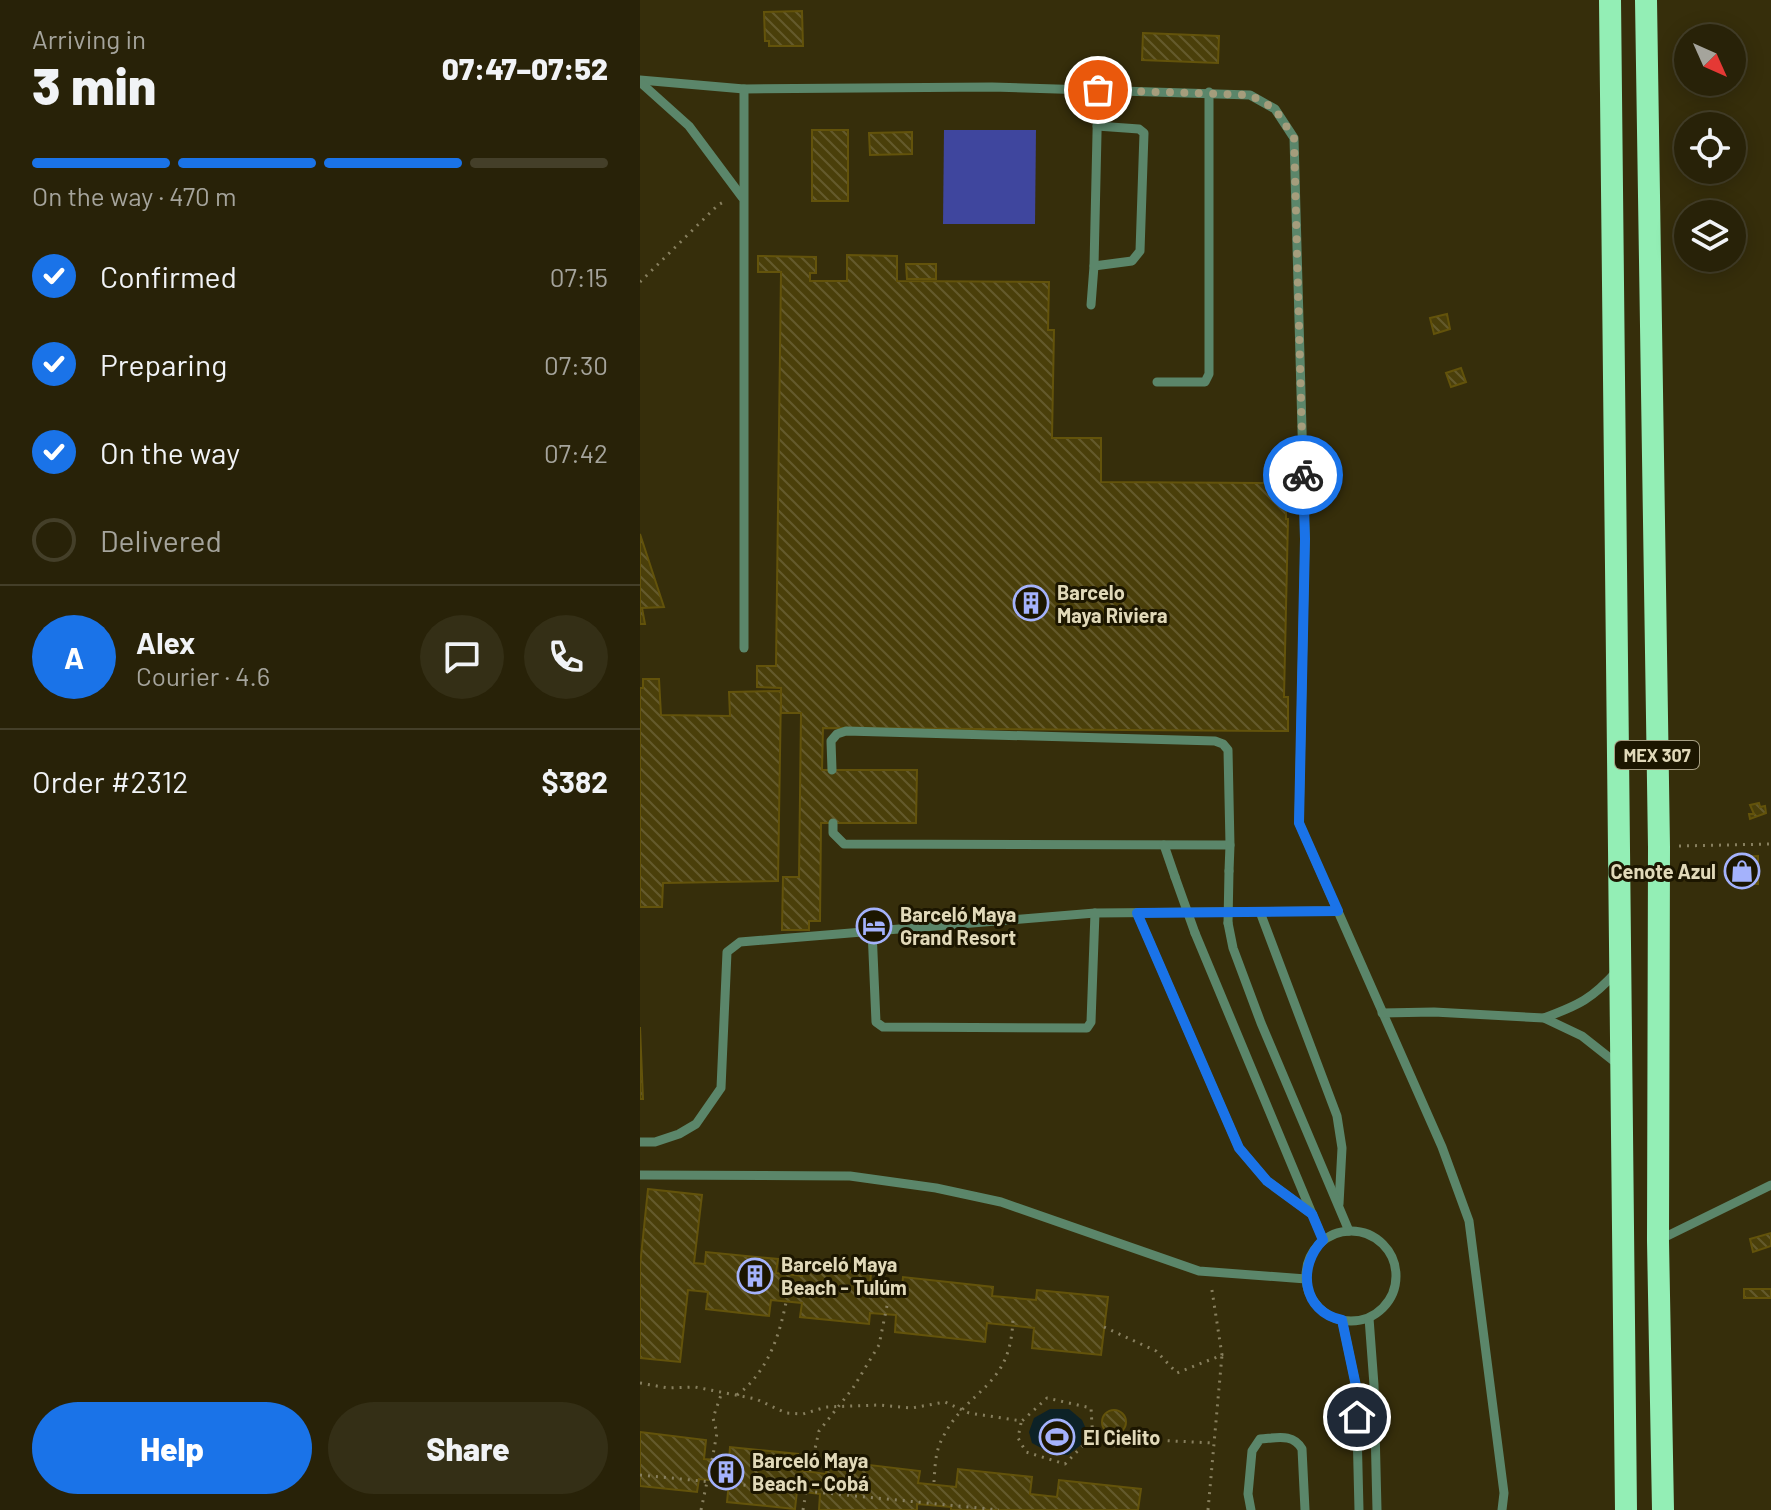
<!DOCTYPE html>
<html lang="en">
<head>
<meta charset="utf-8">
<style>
  :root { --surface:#282208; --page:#342f16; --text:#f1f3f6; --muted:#a5a49c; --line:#443f29; --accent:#1a73e8 }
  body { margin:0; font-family:Barlow,sans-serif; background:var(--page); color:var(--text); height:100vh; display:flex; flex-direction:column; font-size:30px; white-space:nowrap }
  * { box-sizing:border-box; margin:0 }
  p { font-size:26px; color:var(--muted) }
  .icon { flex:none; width:44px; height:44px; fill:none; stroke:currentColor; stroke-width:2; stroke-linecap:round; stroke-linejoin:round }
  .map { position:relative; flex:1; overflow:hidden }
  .sheet { display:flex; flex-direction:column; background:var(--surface); width:640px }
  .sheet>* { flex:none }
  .needle { width:52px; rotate:135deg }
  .controls { position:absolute; left:1034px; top:24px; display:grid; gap:16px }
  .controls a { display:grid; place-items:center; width:72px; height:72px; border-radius:50%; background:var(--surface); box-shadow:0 4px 20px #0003,0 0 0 2px var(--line); font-size:40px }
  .pin { position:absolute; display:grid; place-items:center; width:68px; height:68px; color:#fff; margin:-34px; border:4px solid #fff; border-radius:50%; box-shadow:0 2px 8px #0007 }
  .courier { position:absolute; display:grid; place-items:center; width:80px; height:80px; margin:-40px; border:6px solid #1a73e8; border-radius:50%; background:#fff; color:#222; box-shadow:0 2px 10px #0007 }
  .overview em { font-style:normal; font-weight:800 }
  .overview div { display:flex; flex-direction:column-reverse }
  .overview { display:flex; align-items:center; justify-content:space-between; height:136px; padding:0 32px }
  h1 { font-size:52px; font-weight:800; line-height:60px }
  .bar { display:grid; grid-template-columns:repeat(4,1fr); gap:12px 8px; align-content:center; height:96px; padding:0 32px }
  .bar i { height:10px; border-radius:6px; background:var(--line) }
  .bar .selected { background:var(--accent) }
  .bar p { grid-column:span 4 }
  .line { display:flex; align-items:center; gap:20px; padding:0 32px; border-top:2px solid var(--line) }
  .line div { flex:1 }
  .round { display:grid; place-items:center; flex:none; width:84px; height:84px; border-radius:42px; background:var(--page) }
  ol { padding:0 32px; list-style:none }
  li { display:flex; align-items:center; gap:24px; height:88px }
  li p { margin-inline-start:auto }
  li .icon { padding:8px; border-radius:50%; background:var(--accent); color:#fff; stroke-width:4 }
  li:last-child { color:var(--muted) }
  li i { width:44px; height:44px; border:4px solid var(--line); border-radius:50% }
  .action { display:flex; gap:16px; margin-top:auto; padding:16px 32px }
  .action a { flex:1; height:92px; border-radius:48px; background:var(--accent); color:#fff; font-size:32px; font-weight:800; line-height:92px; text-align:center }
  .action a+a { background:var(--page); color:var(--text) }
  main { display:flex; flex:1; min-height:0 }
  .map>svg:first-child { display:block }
  .garden { fill:#3f469e }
  .water { fill:#0d2227 }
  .building { fill:url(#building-back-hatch); stroke:#63530b; stroke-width:2 }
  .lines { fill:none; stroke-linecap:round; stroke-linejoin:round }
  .path { stroke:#877f5e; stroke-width:3; stroke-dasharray:2 6; stroke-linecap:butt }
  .service { stroke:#5b866a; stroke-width:9 }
  .trunk { stroke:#93eeb5; stroke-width:22 }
  .service-bridge { stroke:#5b866a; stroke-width:9 }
  .done { stroke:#a59d7c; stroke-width:8; stroke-dasharray:0 14.4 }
  .route { stroke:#1a73e8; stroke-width:10 }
  .labels { text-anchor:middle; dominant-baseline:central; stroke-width:6; stroke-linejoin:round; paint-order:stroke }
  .shield { fill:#1c1600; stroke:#a69e82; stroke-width:2 }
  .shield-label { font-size:18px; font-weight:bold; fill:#e1d9b9 }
  .poi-label { font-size:20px; font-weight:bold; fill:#e1d9b9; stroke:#1c1600; text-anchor:start }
</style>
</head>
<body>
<main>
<section class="sheet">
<div class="overview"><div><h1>3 min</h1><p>Arriving in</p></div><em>07:47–07:52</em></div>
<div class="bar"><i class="selected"></i><i class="selected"></i><i class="selected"></i><i></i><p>On the way · 470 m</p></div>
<ol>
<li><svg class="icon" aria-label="check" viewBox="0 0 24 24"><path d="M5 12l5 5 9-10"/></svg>Confirmed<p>07:15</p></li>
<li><svg class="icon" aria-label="check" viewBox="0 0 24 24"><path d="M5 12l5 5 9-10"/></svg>Preparing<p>07:30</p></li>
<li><svg class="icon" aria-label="check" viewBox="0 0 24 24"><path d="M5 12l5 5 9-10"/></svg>On the way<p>07:42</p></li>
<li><i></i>Delivered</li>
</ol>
<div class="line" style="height:144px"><b class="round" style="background:var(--accent);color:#fff">A</b><div><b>Alex</b><p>Courier · 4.6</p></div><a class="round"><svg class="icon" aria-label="chat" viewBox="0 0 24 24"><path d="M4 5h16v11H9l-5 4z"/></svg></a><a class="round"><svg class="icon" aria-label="phone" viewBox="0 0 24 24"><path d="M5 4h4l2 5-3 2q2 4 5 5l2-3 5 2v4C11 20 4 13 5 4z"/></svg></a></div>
<div class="line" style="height:104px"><div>Order #2312</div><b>$382</b></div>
<div class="action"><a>Help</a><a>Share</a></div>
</section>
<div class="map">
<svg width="1131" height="1510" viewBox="0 0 1131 1510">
  <defs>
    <pattern id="building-back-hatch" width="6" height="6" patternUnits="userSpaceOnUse" patternTransform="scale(2)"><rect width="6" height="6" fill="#4a3f0a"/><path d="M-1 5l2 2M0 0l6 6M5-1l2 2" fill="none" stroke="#645a2c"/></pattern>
  </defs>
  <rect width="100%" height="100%" fill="#362e0b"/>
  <path class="garden" d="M304 130H396L395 224H303Z"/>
  <path class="water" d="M410 1409H429L442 1420 447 1431 441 1445 428 1455 412 1454 392 1443 389 1432 394 1418Z"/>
  <g class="building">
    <path d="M162 11 163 46H129V41H125L124 12Z"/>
    <path d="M503 33 579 36 578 63 502 60Z"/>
    <rect x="172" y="130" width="36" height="71"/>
    <path d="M272 132V154L230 155 229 133Z"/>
    <path d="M207 255 257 256V281L409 282 408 330H414L412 438H461V482L624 483 625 465H638V479H646V519H648L644 697H648V731L183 728 182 770H277L276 823H181L180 921H169V930H142L143 877H159L161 713H141V688L117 687V666H136L141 272H118V256L176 257V273H170V281H207Z"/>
    <path d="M266 264H296V279H267Z"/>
    <path d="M807 314 810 329 794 334 790 318Z"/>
    <path d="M821 368 826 382 811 387 806 373Z"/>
    <path d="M0 534 24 607 2 608 5 624H0Z"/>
    <path d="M3 679H19L21 715 90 716 89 692 141 691 138 881 23 883 22 907H0V688H3Z"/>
    <path d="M1119 803 1120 807 1125 806 1126 813 1110 819 1109 814H1114L1110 805Z"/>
    <path d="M1118 856V884H1103V875H1095V857Z"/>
    <path d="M0 1027 3 1099H0Z"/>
    <path d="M8 1189 62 1195 54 1263 65 1264 66 1252 138 1259 136 1273 162 1276 163 1266 231 1273 230 1285 262 1288 263 1277 353 1287 352 1296 396 1300 397 1290 468 1297 461 1355 392 1348 394 1328 347 1323 345 1342 255 1332 256 1315 230 1313 229 1324 160 1317 162 1303 131 1300 129 1316 66 1309 68 1292 48 1290 40 1362 0 1358V1266Z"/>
    <path d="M1131 1233V1246L1113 1252 1110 1239Z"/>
    <rect x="1104" y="1289" width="27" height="9"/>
    <circle cx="474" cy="1422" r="12"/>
    <path d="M0 1432 66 1440 64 1459 89 1461 90 1447 158 1454 156 1470 186 1474 188 1460 280 1471 278 1483 316 1487 318 1469 392 1477 390 1494 417 1497 419 1480 501 1489 498 1510H311V1507L277 1504V1510H179L180 1494 157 1491 155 1509 87 1502 89 1482 59 1479 57 1492 0 1486Z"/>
  </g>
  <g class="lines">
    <g class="path">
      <path d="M0 282 78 205 87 200"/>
      <path d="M1039 846 1131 844"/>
      <path d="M464 1327 516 1351 537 1373 582 1355 571 1284"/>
      <path d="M0 1383 28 1388 55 1387 116 1399 146 1413 163 1414 186 1407 239 1405 272 1408 305 1402 329 1413 382 1421 407 1398 451 1408C453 1435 449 1439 476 1446L492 1439 574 1443"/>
      <path d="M97 1395C130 1370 141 1331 148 1292"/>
      <path d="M381 1423 378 1438 386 1452 425 1464 453 1435"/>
      <path d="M72 1460 77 1433 73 1418 82 1392"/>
      <path d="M170 1471 179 1431 213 1388 239 1345 248 1301"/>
      <path d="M0 1475 359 1510"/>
      <path d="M294 1482C295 1468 295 1452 302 1439 328 1386 372 1390 373 1316"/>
      <path d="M61 1510 67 1482"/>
      <path d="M163 1510 166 1492"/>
      <path d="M568 1510 582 1355"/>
    </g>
    <g class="service">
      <path d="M0 80 104 89 352 87 610 95 635 109 654 138 665 539 659 823 802 1147 829 1221 864 1493 862 1510"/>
      <path d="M0 82 49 126 102 197"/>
      <path d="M104 89V648"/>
      <path d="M454 266 492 261 500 251 504 133 499 129 457 126"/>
      <path d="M451 305 454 266 458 90"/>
      <path d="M517 382H565L569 374V92"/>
      <path d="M192 770 191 741 197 734 206 731 575 741 583 744 588 750 590 845 204 844 193 833V823"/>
      <path d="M524 845 535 877"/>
      <path d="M589 871 590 845"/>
      <path d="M620 912 697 1116 702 1148 699 1204"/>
      <path d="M497 913 599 1148 627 1181 672 1214"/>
      <path d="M588 923 593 948 621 1023 709 1231"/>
      <path d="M232 930 236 1022 243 1027 447 1028 451 1022 455 913"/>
      <path d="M555 933 683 1240"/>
      <path d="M742 1013 794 1012 904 1018 942 1036 980 1066"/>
      <path d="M904 1018C939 1005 952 999 977 971"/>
      <path d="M0 1142H15L39 1134 56 1124 81 1088 87 952 100 942 455 913 698 911"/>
      <path d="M0 1175 210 1176 296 1188 361 1202 559 1271 666 1279"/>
      <circle cx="711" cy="1276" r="45"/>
      <path d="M1021 1239 1131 1185"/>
      <path d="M729 1318 734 1385 737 1510"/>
      <path d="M702 1320 716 1386 719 1510"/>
      <path d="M611 1510 608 1494 612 1451 620 1439C637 1438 653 1433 662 1449L665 1510"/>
    </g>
    <g class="trunk">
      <path d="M970 0 986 1510"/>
      <path d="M1006 0 1019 847 1018 1241 1023 1510"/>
    </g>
    <g class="service-bridge">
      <path d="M535 877 555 933"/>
      <path d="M588 923 589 871"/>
    </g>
  </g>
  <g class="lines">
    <path class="done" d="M458 90 610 95 635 109 654 138 663 475"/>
    <path class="route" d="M663 475 665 539 659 823 698 911 497 913 599 1148 627 1181 672 1214 683 1240C657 1266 662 1312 702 1320L716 1386 717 1417"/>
  </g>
  <defs>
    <g id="building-ring" transform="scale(1.8)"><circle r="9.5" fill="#1c1600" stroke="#a4b2fc" stroke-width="1.5"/><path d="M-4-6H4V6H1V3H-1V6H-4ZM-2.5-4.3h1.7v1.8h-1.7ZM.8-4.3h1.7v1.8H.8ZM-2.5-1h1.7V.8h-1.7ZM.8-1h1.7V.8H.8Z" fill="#a4b2fc"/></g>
    <g id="shop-ring" transform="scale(1.8)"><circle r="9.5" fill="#1c1600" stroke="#a4b2fc" stroke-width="1.5"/><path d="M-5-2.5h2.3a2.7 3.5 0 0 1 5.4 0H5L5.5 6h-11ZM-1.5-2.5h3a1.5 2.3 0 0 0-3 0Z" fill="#a4b2fc"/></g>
    <g id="hotel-ring" transform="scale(1.8)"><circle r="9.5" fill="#1c1600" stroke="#a4b2fc" stroke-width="1.5"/><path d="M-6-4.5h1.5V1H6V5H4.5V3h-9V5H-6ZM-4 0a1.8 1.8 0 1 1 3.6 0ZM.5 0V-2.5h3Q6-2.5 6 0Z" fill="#a4b2fc"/></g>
    <g id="stadium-ring" transform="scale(1.8)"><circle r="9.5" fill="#1c1600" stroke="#a4b2fc" stroke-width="1.5"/><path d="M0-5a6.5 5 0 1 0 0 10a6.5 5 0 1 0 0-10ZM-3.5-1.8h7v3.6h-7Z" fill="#a4b2fc"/></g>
  </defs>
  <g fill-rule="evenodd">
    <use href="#building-ring" x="391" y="603"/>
    <use href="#shop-ring" x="1102" y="871"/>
    <use href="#hotel-ring" x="234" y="926"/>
    <use href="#building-ring" x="115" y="1276"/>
    <use href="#stadium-ring" x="417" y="1437"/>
    <use href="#building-ring" x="86" y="1472"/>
  </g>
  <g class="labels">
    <rect class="shield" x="975" y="741" width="84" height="28" rx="6"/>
    <g class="shield-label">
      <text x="1017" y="755">MEX 307</text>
    </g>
    <g class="poi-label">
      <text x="417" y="592">Barcelo<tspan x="417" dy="23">Maya Riviera</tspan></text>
      <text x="1076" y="871" text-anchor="end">Cenote Azul</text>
      <text x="260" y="914">Barceló Maya<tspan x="260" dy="23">Grand Resort</tspan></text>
      <text x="141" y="1264">Barceló Maya<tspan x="141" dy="23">Beach - Tulúm</tspan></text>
      <text x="443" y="1437">El Cielito</text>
      <text x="112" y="1460">Barceló Maya<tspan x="112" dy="23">Beach - Cobá</tspan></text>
    </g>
  </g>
</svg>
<div class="controls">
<a><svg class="needle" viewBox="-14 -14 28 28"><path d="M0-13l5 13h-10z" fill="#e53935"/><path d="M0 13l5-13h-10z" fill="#a5a49c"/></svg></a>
<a><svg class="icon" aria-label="locate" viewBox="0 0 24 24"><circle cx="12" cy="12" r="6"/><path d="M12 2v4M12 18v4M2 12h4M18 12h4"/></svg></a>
<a><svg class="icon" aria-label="layers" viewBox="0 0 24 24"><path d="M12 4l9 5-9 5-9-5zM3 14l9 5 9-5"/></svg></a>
</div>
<div class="pin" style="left:458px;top:90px;background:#ea580c"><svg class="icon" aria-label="bag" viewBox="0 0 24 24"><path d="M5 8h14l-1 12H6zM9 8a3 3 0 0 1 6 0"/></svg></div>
<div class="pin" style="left:717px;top:1417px;background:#1f2937"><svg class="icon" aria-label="home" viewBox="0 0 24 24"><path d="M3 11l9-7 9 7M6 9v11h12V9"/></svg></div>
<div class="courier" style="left:663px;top:475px"><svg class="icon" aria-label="bike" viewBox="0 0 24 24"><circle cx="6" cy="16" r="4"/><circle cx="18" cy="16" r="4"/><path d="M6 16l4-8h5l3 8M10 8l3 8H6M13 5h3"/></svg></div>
</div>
</main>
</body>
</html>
